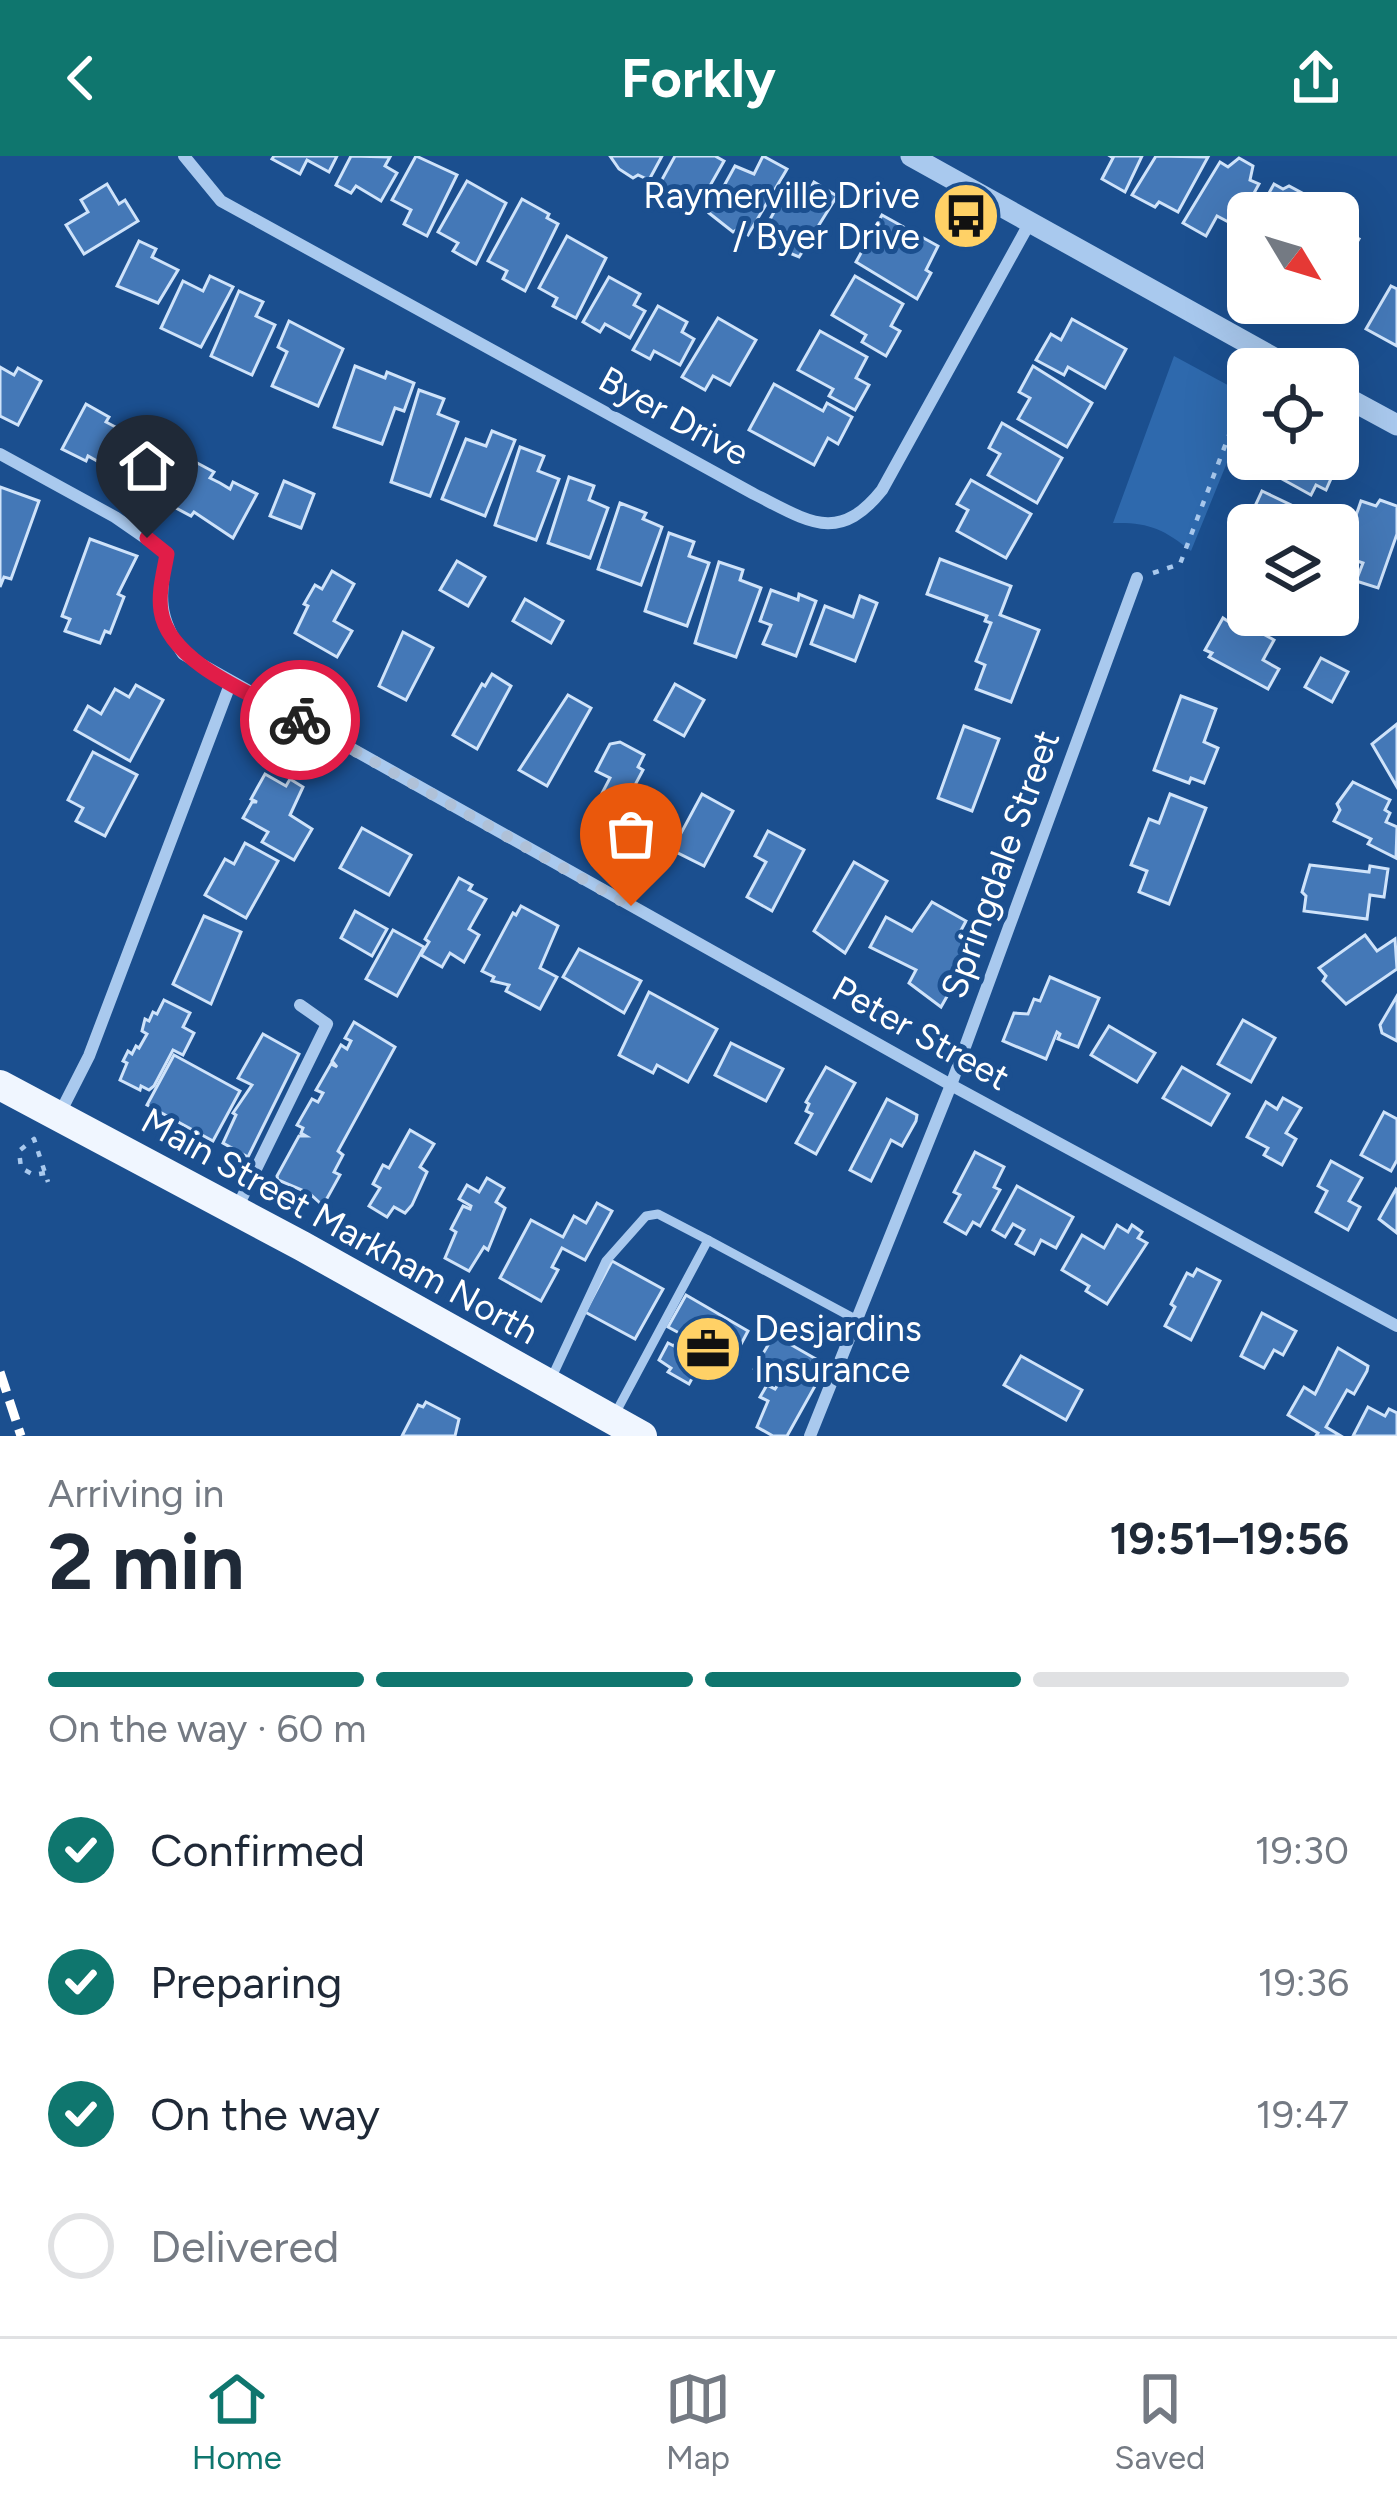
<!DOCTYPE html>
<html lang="en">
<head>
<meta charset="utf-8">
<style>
  :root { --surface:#fff; --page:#f6f6f7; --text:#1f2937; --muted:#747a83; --line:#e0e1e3; --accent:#0f766e }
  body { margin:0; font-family:Figtree,sans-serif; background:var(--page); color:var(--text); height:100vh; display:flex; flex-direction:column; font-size:45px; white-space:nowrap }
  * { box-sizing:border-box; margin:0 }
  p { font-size:39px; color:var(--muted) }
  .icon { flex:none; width:66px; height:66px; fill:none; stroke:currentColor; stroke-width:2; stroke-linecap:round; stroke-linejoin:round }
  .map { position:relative; height:1280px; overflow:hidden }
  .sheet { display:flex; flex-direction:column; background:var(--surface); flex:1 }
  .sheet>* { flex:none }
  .needle { width:78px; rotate:128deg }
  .fabs { position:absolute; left:1227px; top:36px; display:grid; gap:24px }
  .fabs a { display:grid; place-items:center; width:132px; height:132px; border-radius:18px; background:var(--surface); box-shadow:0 12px 48px #0002; font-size:60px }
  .pin { position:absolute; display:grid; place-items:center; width:102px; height:102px; color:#fff; margin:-123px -51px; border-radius:50% 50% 50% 0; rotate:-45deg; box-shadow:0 0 12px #0007 }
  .pin .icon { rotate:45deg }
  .courier { position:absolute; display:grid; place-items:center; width:120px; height:120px; margin:-60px; border:9px solid #e11d48; border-radius:50%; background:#fff; color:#222; box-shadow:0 3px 15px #0007 }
  .head em { font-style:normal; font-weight:700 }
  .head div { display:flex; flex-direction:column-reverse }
  .head { display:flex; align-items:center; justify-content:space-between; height:204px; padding:0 48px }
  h1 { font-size:78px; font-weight:700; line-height:90px }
  .bar { display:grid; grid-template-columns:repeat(4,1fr); gap:18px 12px; align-content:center; height:144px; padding:0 48px }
  .bar i { height:15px; border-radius:9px; background:var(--line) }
  .bar .current { background:var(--accent) }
  .bar p { grid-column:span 4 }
  ol { padding:0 48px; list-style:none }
  li { display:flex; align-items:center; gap:36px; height:132px }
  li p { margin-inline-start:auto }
  li .icon { padding:12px; border-radius:50%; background:var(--accent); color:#fff; stroke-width:4 }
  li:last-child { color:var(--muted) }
  li i { width:66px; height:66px; border:6px solid var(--line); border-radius:50% }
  header { display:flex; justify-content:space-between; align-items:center; height:156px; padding:0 48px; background:var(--accent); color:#fff; font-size:54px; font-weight:700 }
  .tabs { display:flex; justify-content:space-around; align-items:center; height:168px; border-top:3px solid var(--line); background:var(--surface); font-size:33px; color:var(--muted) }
  .tabs a { display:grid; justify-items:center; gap:6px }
  .tabs .current { color:var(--accent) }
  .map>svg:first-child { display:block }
  .green { fill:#2e69ad }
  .building { fill:#4478b7; stroke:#cfe3fa; stroke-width:3 }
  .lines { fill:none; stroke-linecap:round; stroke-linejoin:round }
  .path { stroke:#a9c9ee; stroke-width:4.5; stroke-dasharray:6 9; stroke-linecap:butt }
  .service { stroke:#a9c9ee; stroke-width:9 }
  .minor { stroke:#a9c9ee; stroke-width:12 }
  .tertiary { stroke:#a9c9ee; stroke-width:21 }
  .primary { stroke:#f0f6ff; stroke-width:30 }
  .rail { stroke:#fff; stroke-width:9; stroke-dasharray:21 9; stroke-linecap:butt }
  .done { stroke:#afc1d8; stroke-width:12; stroke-dasharray:0 21.6 }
  .route { stroke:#e11d48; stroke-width:15 }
  .labels { text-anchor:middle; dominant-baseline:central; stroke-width:10; stroke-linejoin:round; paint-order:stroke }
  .poi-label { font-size:36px; fill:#fff; stroke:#1b4f8f; text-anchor:end }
  .street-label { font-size:36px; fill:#fff; stroke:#1b4f8f }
</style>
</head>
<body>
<header><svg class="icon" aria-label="back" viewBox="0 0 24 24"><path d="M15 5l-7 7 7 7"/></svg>Forkly<svg class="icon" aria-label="share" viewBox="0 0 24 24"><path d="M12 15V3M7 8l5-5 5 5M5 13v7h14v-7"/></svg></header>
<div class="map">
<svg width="1397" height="1280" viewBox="0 0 1397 1280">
  <rect width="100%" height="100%" fill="#1b4f8f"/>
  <path class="green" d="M1174 200 1248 240V255L1191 395C1164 373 1148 366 1113 367Z"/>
  <g class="building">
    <path d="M274 0H337L329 16 307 4 300 18 272 3Z"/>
    <path d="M351 0 390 1 385 10 397 17 381 45 356 30 351 37 336 29Z"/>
    <path d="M416 0 457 19 427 80 404 68 411 54 392 44Z"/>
    <path d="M610 0H662L649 24 638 19 633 22 619 13Z"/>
    <path d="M675 0H715L724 5 698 51 669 40 668 35 659 29Z"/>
    <path d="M763 0 787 13 748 79 738 73 733 76 709 57 735 10 754 18Z"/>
    <path d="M1110 0H1142L1125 36 1102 23 1113 2Z"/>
    <path d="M1156 0 1208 1 1178 56 1159 46 1155 51 1132 39Z"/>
    <path d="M1239 2 1253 10 1250 24 1259 28 1236 70 1217 60 1206 80 1183 67 1220 6 1228 11Z"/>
    <path d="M467 25 506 47 476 108 453 95 458 87 438 76Z"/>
    <path d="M814 26 837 40 799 101 763 86 761 80 781 43 791 49 795 41 803 46Z"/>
    <path d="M107 28 119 48 125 44 138 65 84 98 66 69 88 56 81 44Z"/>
    <path d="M1274 28 1283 33 1289 30 1304 38 1305 44 1313 50 1309 57H1258Z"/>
    <path d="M522 43 549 58 547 62 558 68 525 135 503 123 507 115 488 105Z"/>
    <path d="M1339 57 1353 65 1351 79 1359 83 1339 118 1338 127Z"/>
    <path d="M882 59 938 90 926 114 931 117 917 143 856 106Z"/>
    <path d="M567 80 606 102 576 162 553 150 557 142 539 132Z"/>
    <path d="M139 85 156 93 152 101 178 114 158 147 117 130Z"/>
    <path d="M210 120 233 131 201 191 161 172 183 125 203 135Z"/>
    <path d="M855 120 903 148 891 170 900 175 886 200 862 186 866 179 832 159Z"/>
    <path d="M609 121 640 138 634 149 645 155 630 182 605 168 600 176 583 166Z"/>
    <path d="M1391 130 1397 133V190L1366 173Z"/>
    <path d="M239 135 263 146 256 160 275 169 252 219 211 200Z"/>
    <path d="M658 150 687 166 682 176 694 183 680 209 654 195 650 203 633 194Z"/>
    <path d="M718 162 756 184 730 229 713 220 705 234 682 221Z"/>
    <path d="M1072 163 1126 193 1105 232 1068 211 1064 219 1036 204 1051 178 1061 184Z"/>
    <path d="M289 165 343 193 318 250 272 230 287 196 278 191Z"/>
    <path d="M820 175 867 201 856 222 869 229 855 254 829 240 833 233 798 214Z"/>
    <path d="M355 210 385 222 387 216 414 227 404 255 395 252 382 288 334 271Z"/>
    <path d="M1033 210 1092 247 1067 291 1018 263 1030 242 1019 236Z"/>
    <path d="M0 211 14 219 18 212 41 225 18 269 0 260Z"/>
    <path d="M774 228 823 255 827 247 852 261 838 288 828 282 814 309 749 274Z"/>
    <path d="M419 234 444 243 438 258 458 266 430 340 391 326Z"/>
    <path d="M86 248 109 261 106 266 125 276 128 270 214 316 210 322 220 327 230 333 233 326 257 338 233 382 194 356 191 360 157 342 159 337 141 328 138 332 104 314 106 310 88 300 86 305 62 293Z"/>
    <path d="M1002 267 1062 302 1037 347 988 319 1000 298 989 292Z"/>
    <path d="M492 275 515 284 485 360 442 343 466 283 486 290Z"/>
    <path d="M520 291 544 300 538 315 559 323 536 384 495 369Z"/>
    <path d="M1255 303H1327L1337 309 1326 334 1316 329 1311 339 1253 307Z"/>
    <path d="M569 321 594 330 589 344 608 352 590 402 548 387Z"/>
    <path d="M971 324 1031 358 1006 402 957 375 968 354 957 348Z"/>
    <path d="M284 325 314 338 301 372 270 360Z"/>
    <path d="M0 331 39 345 11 423 4 421 0 431Z"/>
    <path d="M1262 335 1308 357 1303 369H1248V415L1229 406Z"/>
    <path d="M1380 344 1397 350V378L1378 432 1356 425 1363 407 1342 400 1361 345 1376 350Z"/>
    <path d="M620 347 646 357 643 363 662 371 641 429 598 413Z"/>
    <path d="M669 377 694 386 689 400 709 407 687 470 645 455Z"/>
    <path d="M90 383 137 400 118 438 124 441 110 477 105 475 100 487 65 475 70 463 62 460Z"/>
    <path d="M940 403 1011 430 1000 459 1039 474 1011 546 976 533 985 509 976 505 991 467 985 465 987 460 927 438Z"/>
    <path d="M457 405 485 421 468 450 440 434Z"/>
    <path d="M719 406 743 414 740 424 761 432 736 501 695 487Z"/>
    <path d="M332 415 354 428 334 465 352 475 337 501 295 477 308 450 304 448 315 429 322 433Z"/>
    <path d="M771 434 798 444 799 438 816 445 796 500 763 488 771 469 760 465Z"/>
    <path d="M860 440 877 447 855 505 811 488 825 450 853 461Z"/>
    <path d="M525 443 563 465 551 487 513 465Z"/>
    <path d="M1232 461 1274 484 1263 504 1279 513 1268 533 1209 501 1212 497 1205 494 1223 462 1229 466Z"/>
    <path d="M403 476 433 492 406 544 379 530Z"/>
    <path d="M1321 502 1348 516 1332 546 1305 531Z"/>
    <path d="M492 518 511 530 477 593 453 579 482 528 485 530Z"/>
    <path d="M675 528 704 544 684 580 655 564Z"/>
    <path d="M136 529 163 544 130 605 75 574 88 550 101 558 115 533 129 541Z"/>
    <path d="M568 539 591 552 547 630 519 614Z"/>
    <path d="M1181 540 1216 553 1204 586 1218 592 1204 627 1191 622 1189 627 1154 614Z"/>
    <path d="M1397 568V631L1372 588Z"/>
    <path d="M964 570 999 583 972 655 938 642Z"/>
    <path d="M620 586 644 599 638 611 643 614 635 629 641 632 625 663 616 658 613 664 603 658 606 652 597 647 610 622 596 615 610 588Z"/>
    <path d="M93 596 137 619 105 680 76 665 83 652 68 644Z"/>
    <path d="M265 618 286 630 290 623 303 631 290 659 312 673 294 704 262 686 268 676 243 662 252 646H257L251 643Z"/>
    <path d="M1353 626 1390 644 1385 654 1390 657 1386 666 1397 671 1396 702 1368 688 1371 683 1334 665 1340 654 1337 648Z"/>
    <path d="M702 638 733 655 704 710 672 694Z"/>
    <path d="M1170 638 1206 652 1169 748 1139 736 1147 715 1131 709 1149 663 1159 667Z"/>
    <path d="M362 672 411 699 389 739 340 712Z"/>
    <path d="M768 675 804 694 772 755 747 741 766 706 755 700Z"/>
    <path d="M245 687 278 705 246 762 205 739 225 703 234 708Z"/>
    <path d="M854 706 887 725 845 797 814 775Z"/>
    <path d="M1310 709 1369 716 1370 710 1388 713 1384 741 1370 739 1367 763 1304 755 1306 740 1302 736Z"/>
    <path d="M459 722 472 729 469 734 486 743 469 773 479 779 464 806 450 797 442 811 421 799 429 786 425 783Z"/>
    <path d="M932 746 966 765 958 780 968 786 956 808 963 812 941 851 909 827 916 814 870 791 886 761 912 775Z"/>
    <path d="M521 750 558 770 540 812 557 821 540 853 506 835 509 829 492 825 494 821 482 815 513 757 516 759Z"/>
    <path d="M355 755 387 773 372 800 341 782Z"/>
    <path d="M204 760 241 776 211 848 173 828Z"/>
    <path d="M393 774 424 791 397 840 366 823Z"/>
    <path d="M1365 779 1377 795 1395 783 1397 813 1346 848 1323 825 1326 820 1319 812Z"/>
    <path d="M579 793 641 825 624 857 563 821Z"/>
    <path d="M1050 821 1099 842 1078 891 1058 883 1060 878 1057 876 1046 903 1003 885 1014 857 1028 858 1034 843 1040 845Z"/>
    <path d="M649 836 717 873 688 926 657 909 653 917 619 899Z"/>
    <path d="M1397 840V885L1382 877 1380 869Z"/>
    <path d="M164 844 190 857 183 871 194 877 183 899 173 894 154 930 149 934 141 930 140 934 120 924 127 907 123 905 128 895 132 898 136 890 139 892 147 878 142 875 145 863 149 865 153 856 157 858Z"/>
    <path d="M1243 864 1275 882 1251 926 1218 908Z"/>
    <path d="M354 866 395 891 338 995 343 999 334 1016 340 1019 325 1046 320 1047 309 1037 278 1024 277 1020 299 980H306L301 977 303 972 297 969 312 943 318 946 323 937 316 934 331 908 337 911 332 905 341 889 347 893 351 885 345 882Z"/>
    <path d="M1109 870 1155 897 1137 926 1091 899Z"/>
    <path d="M263 878 299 898 248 1001 223 987 236 959 233 957 252 929 238 922Z"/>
    <path d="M731 887 783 913 766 945 715 919Z"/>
    <path d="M174 899 240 935 213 985 147 949Z"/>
    <path d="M826 911 855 927 816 998 796 987 812 958 806 955 809 948 806 946Z"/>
    <path d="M1182 911 1229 938 1211 969 1163 942Z"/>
    <path d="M1283 942 1301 952 1286 977 1296 983 1282 1009 1264 999 1268 992 1247 981 1266 946 1277 953Z"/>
    <path d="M887 943 917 959 916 965 902 990 891 984 871 1025 850 1014Z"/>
    <path d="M1384 956 1397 963V1004L1391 1015 1361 999Z"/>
    <path d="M410 974 434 988 420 1011 427 1016 412 1049 405 1057 394 1051 387 1061 369 1050 380 1032 373 1028 383 1009 389 1012Z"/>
    <path d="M975 996 1004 1011 994 1031 1000 1034 980 1070 973 1066 966 1078 945 1066 960 1039 954 1036Z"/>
    <path d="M1331 1005 1362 1022 1349 1045 1360 1051 1348 1074 1316 1056 1327 1035 1318 1030Z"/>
    <path d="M487 1022 504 1032 496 1046 505 1052 488 1094 484 1091 469 1115 445 1102 456 1076 451 1073 463 1050 470 1053 471 1050 459 1043 467 1029 479 1036Z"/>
    <path d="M1017 1030 1073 1061 1056 1092 1041 1084 1034 1098 1016 1088 1024 1074 1013 1068 1005 1081 993 1074Z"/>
    <path d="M1396 1033 1397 1034V1077L1379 1063Z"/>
    <path d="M597 1047 612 1055 585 1104 562 1092 552 1111 558 1114 541 1145 500 1122 531 1064 563 1081 574 1060 586 1067Z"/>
    <path d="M1117 1069 1128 1076 1132 1069 1142 1076 1138 1082 1147 1087 1107 1148 1086 1135 1089 1130 1062 1114 1082 1079 1104 1092Z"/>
    <path d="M612 1105 663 1133 635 1183 585 1156Z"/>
    <path d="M1197 1113 1220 1125 1191 1184 1165 1170 1175 1151 1171 1148 1187 1117 1193 1120Z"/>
    <path d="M686 1139 748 1175 731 1207 720 1201 708 1224 695 1217 689 1228 668 1216 671 1212 659 1204 668 1187 674 1190 681 1178 668 1171Z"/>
    <path d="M1262 1157 1296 1175 1283 1199 1274 1194 1264 1212 1241 1200Z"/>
    <path d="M774 1179 823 1207 812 1228 815 1230 787 1280H773L757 1271 768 1245 760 1241 767 1229 775 1233 779 1227 754 1213Z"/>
    <path d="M1338 1192 1368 1210 1367 1215 1354 1238 1347 1234 1326 1271 1341 1280H1316L1318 1277 1288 1259 1304 1231 1315 1238Z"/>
    <path d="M1021 1200 1082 1234 1066 1264 1004 1229Z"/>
    <path d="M426 1246 459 1263 455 1280H402L418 1249 423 1251Z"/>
    <path d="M1368 1251 1385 1260 1389 1253 1397 1257V1280H1353Z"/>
  </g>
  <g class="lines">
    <g class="path">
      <path d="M1153 417 1180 408 1247 232"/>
      <path d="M45 1017 34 1019 21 1012 19 995 34 983 48 1026"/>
    </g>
    <g class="service">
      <path d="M551 1223 606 1105 646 1060 658 1058 708 1084"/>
      <path d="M615 1258 708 1084 857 1164"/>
    </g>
    <g class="minor">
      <path d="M184 0 221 45 754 338C808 365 838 389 882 334L1029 68"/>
      <path d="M0 298 115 361 167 397C160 442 157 459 183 498L951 929 1397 1170"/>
      <path d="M59 959 89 900 231 526"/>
      <path d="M236 1054 327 868 300 849"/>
      <path d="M810 1280 951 929 1137 422"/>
    </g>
    <g class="tertiary">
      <path d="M911 0 1294 213"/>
      <path d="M1338 237 1397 269"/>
    </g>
    <path class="primary" d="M0 929 302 1090 642 1280"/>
    <path class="rail" d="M0 1216 21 1280"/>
  </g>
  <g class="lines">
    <path class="done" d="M300 564 631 750"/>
    <path class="route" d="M147 382 167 398C164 416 158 436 161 455 169 508 257 540 300 564"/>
  </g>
  <defs>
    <g id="bus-disc" transform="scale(3.45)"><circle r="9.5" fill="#ffd166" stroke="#1b4f8f"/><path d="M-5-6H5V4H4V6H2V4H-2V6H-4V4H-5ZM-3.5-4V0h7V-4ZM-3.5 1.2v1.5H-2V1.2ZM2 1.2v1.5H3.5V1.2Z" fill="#111"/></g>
    <g id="office-disc" transform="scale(3.45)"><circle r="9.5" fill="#ffd166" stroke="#1b4f8f"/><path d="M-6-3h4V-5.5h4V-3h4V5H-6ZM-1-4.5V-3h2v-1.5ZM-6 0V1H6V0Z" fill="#111"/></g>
  </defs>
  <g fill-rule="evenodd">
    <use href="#bus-disc" x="966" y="60"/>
    <use href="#office-disc" x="708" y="1193"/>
  </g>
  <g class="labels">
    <g class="poi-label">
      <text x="920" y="39">Raymerville Drive<tspan x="920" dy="41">/ Byer Drive</tspan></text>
      <text x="754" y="1172" text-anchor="start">Desjardins<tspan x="754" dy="41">Insurance</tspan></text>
    </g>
    <g class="street-label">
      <text transform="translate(674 260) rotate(29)">Byer Drive</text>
      <text transform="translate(1000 708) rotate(-70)">Springdale Street</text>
      <text transform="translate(921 877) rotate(29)">Peter Street</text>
      <text transform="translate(340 1070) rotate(29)">Main Street Markham North</text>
    </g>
  </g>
</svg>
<div class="fabs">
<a><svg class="needle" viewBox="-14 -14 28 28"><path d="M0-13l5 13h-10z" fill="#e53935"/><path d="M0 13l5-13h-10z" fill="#747a83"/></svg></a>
<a><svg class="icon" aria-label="locate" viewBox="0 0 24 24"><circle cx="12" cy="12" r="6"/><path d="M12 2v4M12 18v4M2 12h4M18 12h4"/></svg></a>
<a><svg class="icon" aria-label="layers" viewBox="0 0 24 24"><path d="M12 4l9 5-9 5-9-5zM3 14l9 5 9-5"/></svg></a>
</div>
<div class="pin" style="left:631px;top:750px;background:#ea580c"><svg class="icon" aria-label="bag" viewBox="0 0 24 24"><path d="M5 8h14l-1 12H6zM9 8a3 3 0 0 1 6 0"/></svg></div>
<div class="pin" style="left:147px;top:382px;background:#1f2937"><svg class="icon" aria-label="home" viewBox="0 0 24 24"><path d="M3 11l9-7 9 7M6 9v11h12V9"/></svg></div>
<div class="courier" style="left:300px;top:564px"><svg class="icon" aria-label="bike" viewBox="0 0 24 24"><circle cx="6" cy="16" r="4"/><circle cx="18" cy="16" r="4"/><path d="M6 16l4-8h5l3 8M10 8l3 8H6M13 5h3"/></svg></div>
</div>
<section class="sheet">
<div class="head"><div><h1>2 min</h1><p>Arriving in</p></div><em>19:51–19:56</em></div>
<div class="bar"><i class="current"></i><i class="current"></i><i class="current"></i><i></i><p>On the way · 60 m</p></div>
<ol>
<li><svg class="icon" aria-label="check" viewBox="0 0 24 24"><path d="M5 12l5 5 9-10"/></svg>Confirmed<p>19:30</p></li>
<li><svg class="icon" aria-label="check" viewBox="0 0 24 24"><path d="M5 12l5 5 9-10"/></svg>Preparing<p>19:36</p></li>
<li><svg class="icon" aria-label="check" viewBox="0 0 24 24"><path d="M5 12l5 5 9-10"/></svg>On the way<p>19:47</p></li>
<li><i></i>Delivered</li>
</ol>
</section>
<nav class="tabs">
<a class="current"><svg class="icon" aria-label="home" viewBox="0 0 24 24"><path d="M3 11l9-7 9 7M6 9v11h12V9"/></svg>Home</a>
<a><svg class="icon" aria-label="map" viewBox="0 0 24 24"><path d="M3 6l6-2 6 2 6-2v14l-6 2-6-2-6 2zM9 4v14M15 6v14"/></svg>Map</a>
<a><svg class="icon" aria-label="saved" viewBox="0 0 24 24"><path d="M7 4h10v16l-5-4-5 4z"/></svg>Saved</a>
</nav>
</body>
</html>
